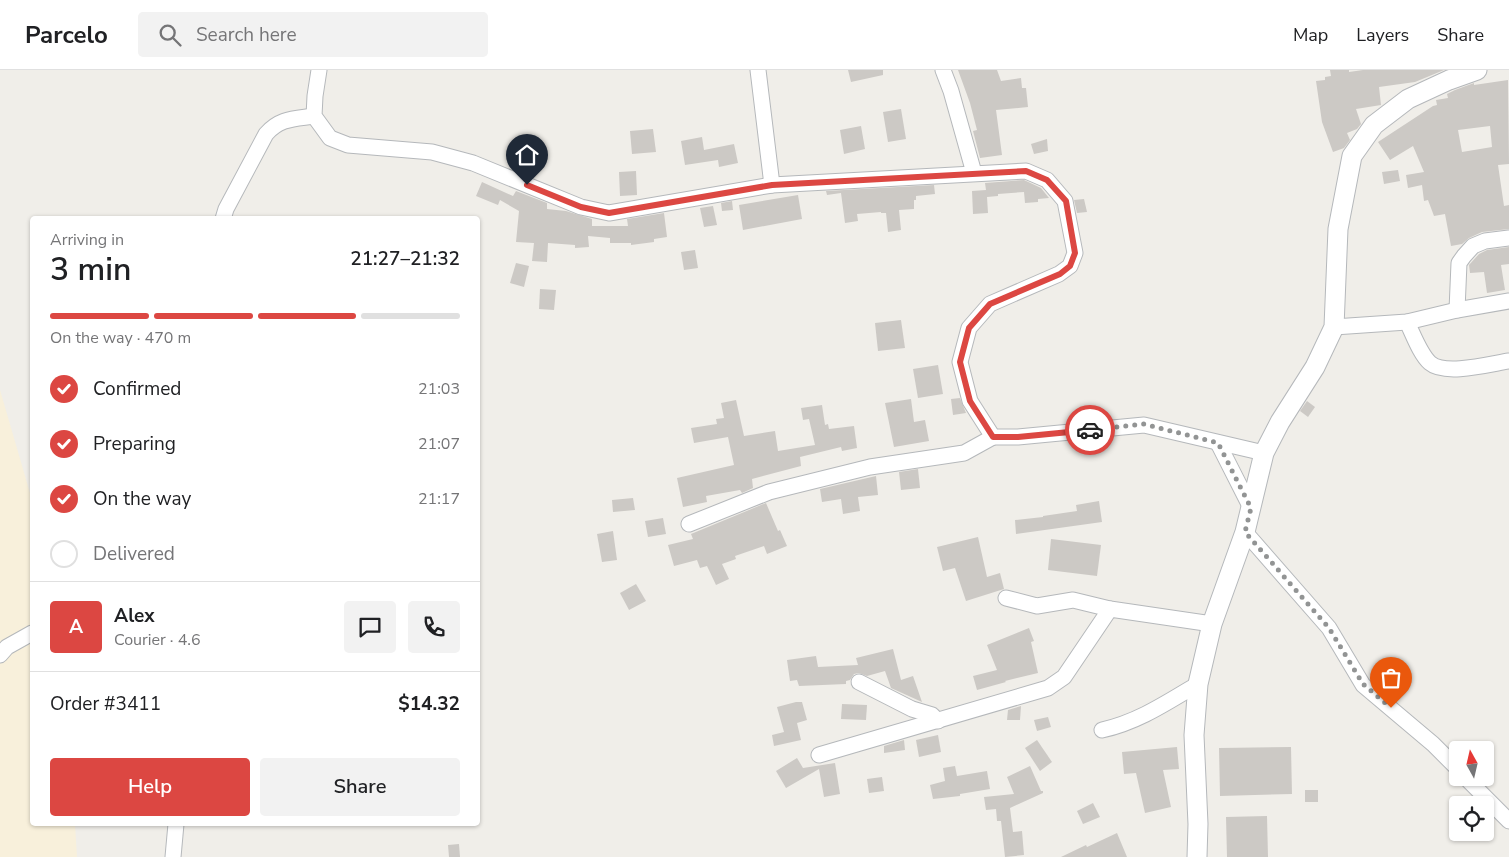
<!DOCTYPE html>
<html lang="en">
<head>
<meta charset="utf-8">
<style>
  :root { --surface:#fff; --page:#f2f2f2; --text:#202124; --muted:#757577; --line:#e0e0e0; --accent:#dc4742 }
  body { margin:0; font-family:"Nunito Sans",sans-serif; background:var(--page); color:var(--text); height:100vh; display:flex; flex-direction:column; font-size:19px; white-space:nowrap }
  * { box-sizing:border-box; margin:0 }
  p { font-size:16px; color:var(--muted) }
  .icon { flex:none; width:28px; height:28px; fill:none; stroke:currentColor; stroke-width:2; stroke-linecap:round; stroke-linejoin:round }
  .map { position:relative; flex:1; overflow:hidden }
  .sheet { position:absolute; left:30px; top:146px; width:450px; height:610px; display:flex; flex-direction:column; background:var(--surface); border-radius:5px; box-shadow:0 1px 4px #0004 }
  .sheet>* { flex:none }
  .needle { width:32px; rotate:352deg }
  .controls { position:absolute; left:1449px; top:671px; display:grid; gap:10px }
  .controls a { display:grid; place-items:center; width:45px; height:45px; border-radius:5px; background:var(--surface); box-shadow:0 1px 4px #0004; font-size:25px }
  .pin { position:absolute; display:grid; place-items:center; width:42px; height:42px; color:#fff; margin:-51px -21px; border-radius:50% 50% 50% 0; rotate:-45deg; box-shadow:0 0 5px #0007 }
  .pin .icon { rotate:45deg }
  .courier { position:absolute; display:grid; place-items:center; width:50px; height:50px; margin:-25px; border:4px solid #dc4742; border-radius:50%; background:#fff; color:#222; box-shadow:0 1px 6px #0007 }
  .overview em { font-style:normal; font-weight:600 }
  .overview div { display:flex; flex-direction:column-reverse }
  .overview { display:flex; align-items:center; justify-content:space-between; height:85px; padding:0 20px }
  h1 { font-size:32px; font-weight:600; line-height:38px }
  .bar { display:grid; grid-template-columns:repeat(4,1fr); gap:8px 5px; align-content:center; height:60px; padding:0 20px }
  .bar i { height:6px; border-radius:4px; background:var(--line) }
  .bar .active { background:var(--accent) }
  .bar p { grid-column:span 4 }
  .line { display:flex; align-items:center; gap:12px; padding:0 20px; border-top:1px solid var(--line) }
  .line div { flex:1 }
  .round { display:grid; place-items:center; flex:none; width:52px; height:52px; border-radius:5px; background:var(--page) }
  ol { padding:0 20px; list-style:none }
  li { display:flex; align-items:center; gap:15px; height:55px }
  li p { margin-inline-start:auto }
  li .icon { padding:5px; border-radius:50%; background:var(--accent); color:#fff; stroke-width:4 }
  li:last-child { color:var(--muted) }
  li i { width:28px; height:28px; border:2px solid var(--line); border-radius:50% }
  .primary-button { display:flex; gap:10px; margin-top:auto; padding:10px 20px }
  .primary-button a { flex:1; height:58px; border-radius:5px; background:var(--accent); color:#fff; font-size:20px; font-weight:600; line-height:58px; text-align:center }
  .primary-button a+a { background:var(--page); color:var(--text) }
  header { display:flex; align-items:center; gap:30px; box-sizing:border-box; height:70px; padding:0 25px; background:var(--surface); border-bottom:1px solid var(--line) }
  header strong { font-size:24px }
  nav { display:flex; gap:28px; margin-inline-start:auto; font-size:18px }
  .search { width:350px; height:45px; background:var(--page); display:flex; align-items:center; gap:12px; box-sizing:border-box; padding:0 18px; border-radius:5px; color:var(--muted); font-size:19px }
  .map>svg:first-child { display:block }
  .sand { fill:#f8f0db }
  .building { fill:#ccc9c5; fill-rule:evenodd }
  .lines { fill:none; stroke-linecap:round; stroke-linejoin:round }
  .minor-casing { stroke:#b5b8bb; stroke-width:17 }
  .tertiary-casing { stroke:#b5b8bb; stroke-width:21 }
  .minor { stroke:#fff; stroke-width:15 }
  .tertiary { stroke:#fff; stroke-width:19 }
  .done { stroke:#929494; stroke-width:5; stroke-dasharray:0 9 }
  .route { stroke:#dc4742; stroke-width:6 }
</style>
</head>
<body>
<header>
<strong>Parcelo</strong>
<div class="search"><svg class="icon" aria-label="search" viewBox="0 0 24 24"><circle cx="10" cy="10" r="6"/><path d="M15 15l6 6"/></svg>Search here</div>
<nav><a>Map</a><a>Layers</a><a>Share</a></nav>
</header>
<div class="map">
<svg width="1509" height="787" viewBox="0 0 1509 787">
  <rect width="100%" height="100%" fill="#f0eee9"/>
  <path class="sand" d="M0 320 32 430V754H75L77 787H0Z"/>
  <g class="building">
    <path d="M848 0H883V5L851 12Z"/>
    <path d="M958 0H997L1001 11 1021 8 1022 18H1026L1028 37 996 40 1002 85 980 88 973 61 977 60 970 33Z"/>
    <path d="M1330 0H1349V2L1363 0H1444L1415 12 1379 17 1381 35 1356 39 1361 54 1357 59 1347 63 1350 70 1344 78 1333 82 1322 52 1316 11 1325 10V7L1331 6Z"/>
    <path d="M1508 10 1509 94 1498 95 1504 136 1509 135V159L1482 162 1469 168 1462 174 1451 176 1445 144 1434 146 1428 130 1424 131 1422 115 1408 118 1406 105 1424 102 1413 76 1390 90 1378 72 1433 36 1437 35 1436 30 1448 28 1447 24 1455 20 1474 13V15ZM1490 56 1492 77 1462 82 1458 60Z"/>
    <path d="M901 39 906 69 888 72 883 42Z"/>
    <path d="M861 56 865 79 844 84 840 60Z"/>
    <path d="M653 59 656 82 632 84 630 61Z"/>
    <path d="M702 67 704 80 734 74 738 93 719 97 718 90 685 95 681 71Z"/>
    <path d="M1047 69 1048 81 1034 84 1031 74Z"/>
    <path d="M1398 100 1400 111 1384 114 1382 102Z"/>
    <path d="M636 101 637 125 620 126 619 102Z"/>
    <path d="M1024 110 1041 118 1049 128 1038 129V132L1025 133 1024 122 998 124V126L987 127 988 143 973 144 972 121 986 120 985 113Z"/>
    <path d="M482 112 513 126 516 121 547 133V139L566 141 592 149V156H628L627 149 664 143 667 167 654 169V172L631 175V173H610V168L588 166 589 177 575 178V175L548 173 547 192 532 191 534 173 516 172 519 141 500 130 498 135 476 126Z"/>
    <path d="M934 115 935 124 916 126V130H914V139L899 140 901 160 888 162 886 143H881V142L857 144 858 151 845 153 841 123 827 125 826 121Z"/>
    <path d="M798 125 802 149 743 160 739 135Z"/>
    <path d="M1084 129 1087 142 1077 143 1074 130Z"/>
    <path d="M732 131 733 140 722 141 721 133Z"/>
    <path d="M713 136 717 155 704 157 700 138Z"/>
    <path d="M1509 177V194L1501 195 1505 220 1487 223 1484 202 1470 203 1469 195 1479 184 1487 180Z"/>
    <path d="M695 180 698 198 684 200 681 182Z"/>
    <path d="M516 193 529 196 524 217 510 213Z"/>
    <path d="M540 219 556 220 554 240 539 239Z"/>
    <path d="M901 250 905 278 878 281 875 253Z"/>
    <path d="M938 295 943 324 918 328 913 299Z"/>
    <path d="M960 328 966 343 953 345 951 329Z"/>
    <path d="M911 329 914 352 925 350 929 371 894 377 885 333Z"/>
    <path d="M736 330 744 366 775 361 778 381 815 375 809 349 803 350 801 338 822 335 825 355 828 354 829 359 854 356 857 378 842 381 841 377 800 387 801 396 752 409 753 418 742 423 740 420 706 426 707 432 683 437 677 408 734 395 728 367 694 373 691 358 717 354 716 349 724 348 721 333Z"/>
    <path d="M1307 331 1315 337 1308 347 1300 341Z"/>
    <path d="M918 399 920 418 901 420 899 402Z"/>
    <path d="M876 406 878 425 858 427 860 441 843 444 841 429 822 432 820 419Z"/>
    <path d="M633 428 635 440 613 442 612 430Z"/>
    <path d="M1099 431 1102 452 1016 464 1015 450 1043 447V446L1077 441 1076 435Z"/>
    <path d="M766 433 778 461 780 460 787 476 767 484 764 476 735 486 736 489 722 494 729 509 716 515 707 496 700 498 697 490 674 496 668 475 693 469 691 464Z"/>
    <path d="M663 448 666 464 648 467 645 451Z"/>
    <path d="M613 461 617 490 602 492 597 464Z"/>
    <path d="M978 467 987 507 1000 503 1004 519 966 531 955 498 943 501 937 477Z"/>
    <path d="M1051 469 1101 475 1097 506 1048 500Z"/>
    <path d="M636 514 646 531 629 540 620 523Z"/>
    <path d="M1029 558 1034 571 1031 572 1038 603 1005 611 1006 612 977 620 973 606 997 600 987 575Z"/>
    <path d="M893 579 901 610 913 606 922 632 891 618 885 601 867 606 859 603 854 604 850 610 846 611V614L799 616 797 610 790 611 787 590 816 586 818 597 858 595 856 588Z"/>
    <path d="M796 632H802L807 650 797 653 801 670 774 676 772 665 784 662 777 637Z"/>
    <path d="M842 634 867 635 866 650 841 649Z"/>
    <path d="M1021 636 1020 650H1007L1008 640Z"/>
    <path d="M1048 647 1051 657 1037 661 1034 650Z"/>
    <path d="M938 665 941 682 919 687 916 670Z"/>
    <path d="M904 670 905 680 884 683V676Z"/>
    <path d="M1037 670 1052 692 1040 701 1025 678Z"/>
    <path d="M1177 677 1179 699 1163 700 1171 737 1145 743 1136 703 1124 704 1122 682Z"/>
    <path d="M1291 677 1292 724 1220 726 1219 678Z"/>
    <path d="M797 688 803 698 835 693 840 724 824 727 819 699 786 718 776 701Z"/>
    <path d="M955 696 957 706 987 701 990 719 960 724V726L933 729 930 715 945 711 943 698Z"/>
    <path d="M1030 696 1041 721H1043V723L1010 738 1013 762 1022 761 1024 785 1005 787 1001 751H997L996 739 986 740 984 727 1014 724 1007 707Z"/>
    <path d="M882 707 884 721 869 723 867 709Z"/>
    <rect x="1305" y="720" width="13" height="12"/>
    <path d="M1093 733 1100 747 1083 754 1077 741Z"/>
    <path d="M1267 746 1268 787H1227L1226 747Z"/>
    <path d="M1117 763 1127 787H1061L1086 775 1087 777Z"/>
    <path d="M459 774 460 787H449L448 775Z"/>
  </g>
  <g class="lines">
    <g class="minor-casing">
      <g id="minor">
        <path d="M319 0 315 26 314 46 330 68 348 75 432 82 473 93 581 137 609 143 772 115 1026 101 1047 110 1065 131 1075 183 1070 196 1059 204 990 234 969 258 960 292 970 331 993 367H1018L1144 355 1264 383"/>
        <path d="M758 0 772 115"/>
        <path d="M943 0 951 21 974 103"/>
        <path d="M223 149 226 139 266 64C280 48 294 49 314 46"/>
        <path d="M1457 240 1459 193 1464 186 1473 176 1485 171 1509 168"/>
        <path d="M1407 252C1413 264 1420 284 1430 293 1445 306 1490 294 1509 291"/>
        <path d="M1334 257 1407 252 1457 240 1509 231"/>
        <path d="M1218 373 1251 438"/>
        <path d="M689 454 769 422 870 397 964 383 993 367"/>
        <path d="M1245 462 1329 558 1363 615 1433 674 1458 699"/>
        <path d="M1006 528 1037 536 1073 530 1110 539"/>
        <path d="M0 585 7 577 32 563"/>
        <path d="M859 612 912 639 932 645 938 651"/>
        <path d="M1102 660C1138 652 1166 633 1198 614"/>
        <path d="M819 685 1048 618 1064 607 1110 539 1212 554"/>
        <path d="M1466 708 1509 751"/>
        <path d="M173 787 176 754"/>
      </g>
    </g>
    <g class="tertiary-casing">
      <path id="tertiary" d="M1197 787 1198 754 1194 665 1198 614 1212 554 1245 462 1264 383 1280 352 1315 297 1334 257 1338 159 1352 86 1374 55 1408 29 1449 10 1477 0"/>
    </g>
    <use href="#minor" class="minor"/>
    <use href="#tertiary" class="tertiary"/>
  </g>
  <g class="lines">
    <path class="done" d="M1090 360 1144 354 1218 373 1251 438 1245 462 1329 558 1363 614 1391 638"/>
    <path class="route" d="M527 115 581 137 609 143 772 115 1026 101 1047 110 1066 131 1075 183 1070 196 1060 204 990 234 969 258 960 292 970 331 993 367H1018L1090 360"/>
  </g>
</svg>
<div class="controls">
<a><svg class="needle" viewBox="-14 -14 28 28"><path d="M0-13l5 13h-10z" fill="#e53935"/><path d="M0 13l5-13h-10z" fill="#757577"/></svg></a>
<a><svg class="icon" aria-label="locate" viewBox="0 0 24 24"><circle cx="12" cy="12" r="6"/><path d="M12 2v4M12 18v4M2 12h4M18 12h4"/></svg></a>
</div>
<div class="pin" style="left:1391px;top:638px;background:#ea580c"><svg class="icon" aria-label="bag" viewBox="0 0 24 24"><path d="M5 8h14l-1 12H6zM9 8a3 3 0 0 1 6 0"/></svg></div>
<div class="pin" style="left:527px;top:115px;background:#1f2937"><svg class="icon" aria-label="home" viewBox="0 0 24 24"><path d="M3 11l9-7 9 7M6 9v11h12V9"/></svg></div>
<div class="courier" style="left:1090px;top:360px"><svg class="icon" aria-label="car" viewBox="0 0 24 24"><path d="M5 17H2v-5l4-1 3-4h7l3 4 3 1v5h-3M9 17h6M6 11h13"/><circle cx="7" cy="17" r="2"/><circle cx="17" cy="17" r="2"/></svg></div>
<section class="sheet">
<div class="overview"><div><h1>3 min</h1><p>Arriving in</p></div><em>21:27–21:32</em></div>
<div class="bar"><i class="active"></i><i class="active"></i><i class="active"></i><i></i><p>On the way · 470 m</p></div>
<ol>
<li><svg class="icon" aria-label="check" viewBox="0 0 24 24"><path d="M5 12l5 5 9-10"/></svg>Confirmed<p>21:03</p></li>
<li><svg class="icon" aria-label="check" viewBox="0 0 24 24"><path d="M5 12l5 5 9-10"/></svg>Preparing<p>21:07</p></li>
<li><svg class="icon" aria-label="check" viewBox="0 0 24 24"><path d="M5 12l5 5 9-10"/></svg>On the way<p>21:17</p></li>
<li><i></i>Delivered</li>
</ol>
<div class="line" style="height:90px"><b class="round" style="background:var(--accent);color:#fff">A</b><div><b>Alex</b><p>Courier · 4.6</p></div><a class="round"><svg class="icon" aria-label="chat" viewBox="0 0 24 24"><path d="M4 5h16v11H9l-5 4z"/></svg></a><a class="round"><svg class="icon" aria-label="phone" viewBox="0 0 24 24"><path d="M5 4h4l2 5-3 2q2 4 5 5l2-3 5 2v4C11 20 4 13 5 4z"/></svg></a></div>
<div class="line" style="height:65px"><div>Order #3411</div><b>$14.32</b></div>
<div class="primary-button"><a>Help</a><a>Share</a></div>
</section>
</div>
</body>
</html>
